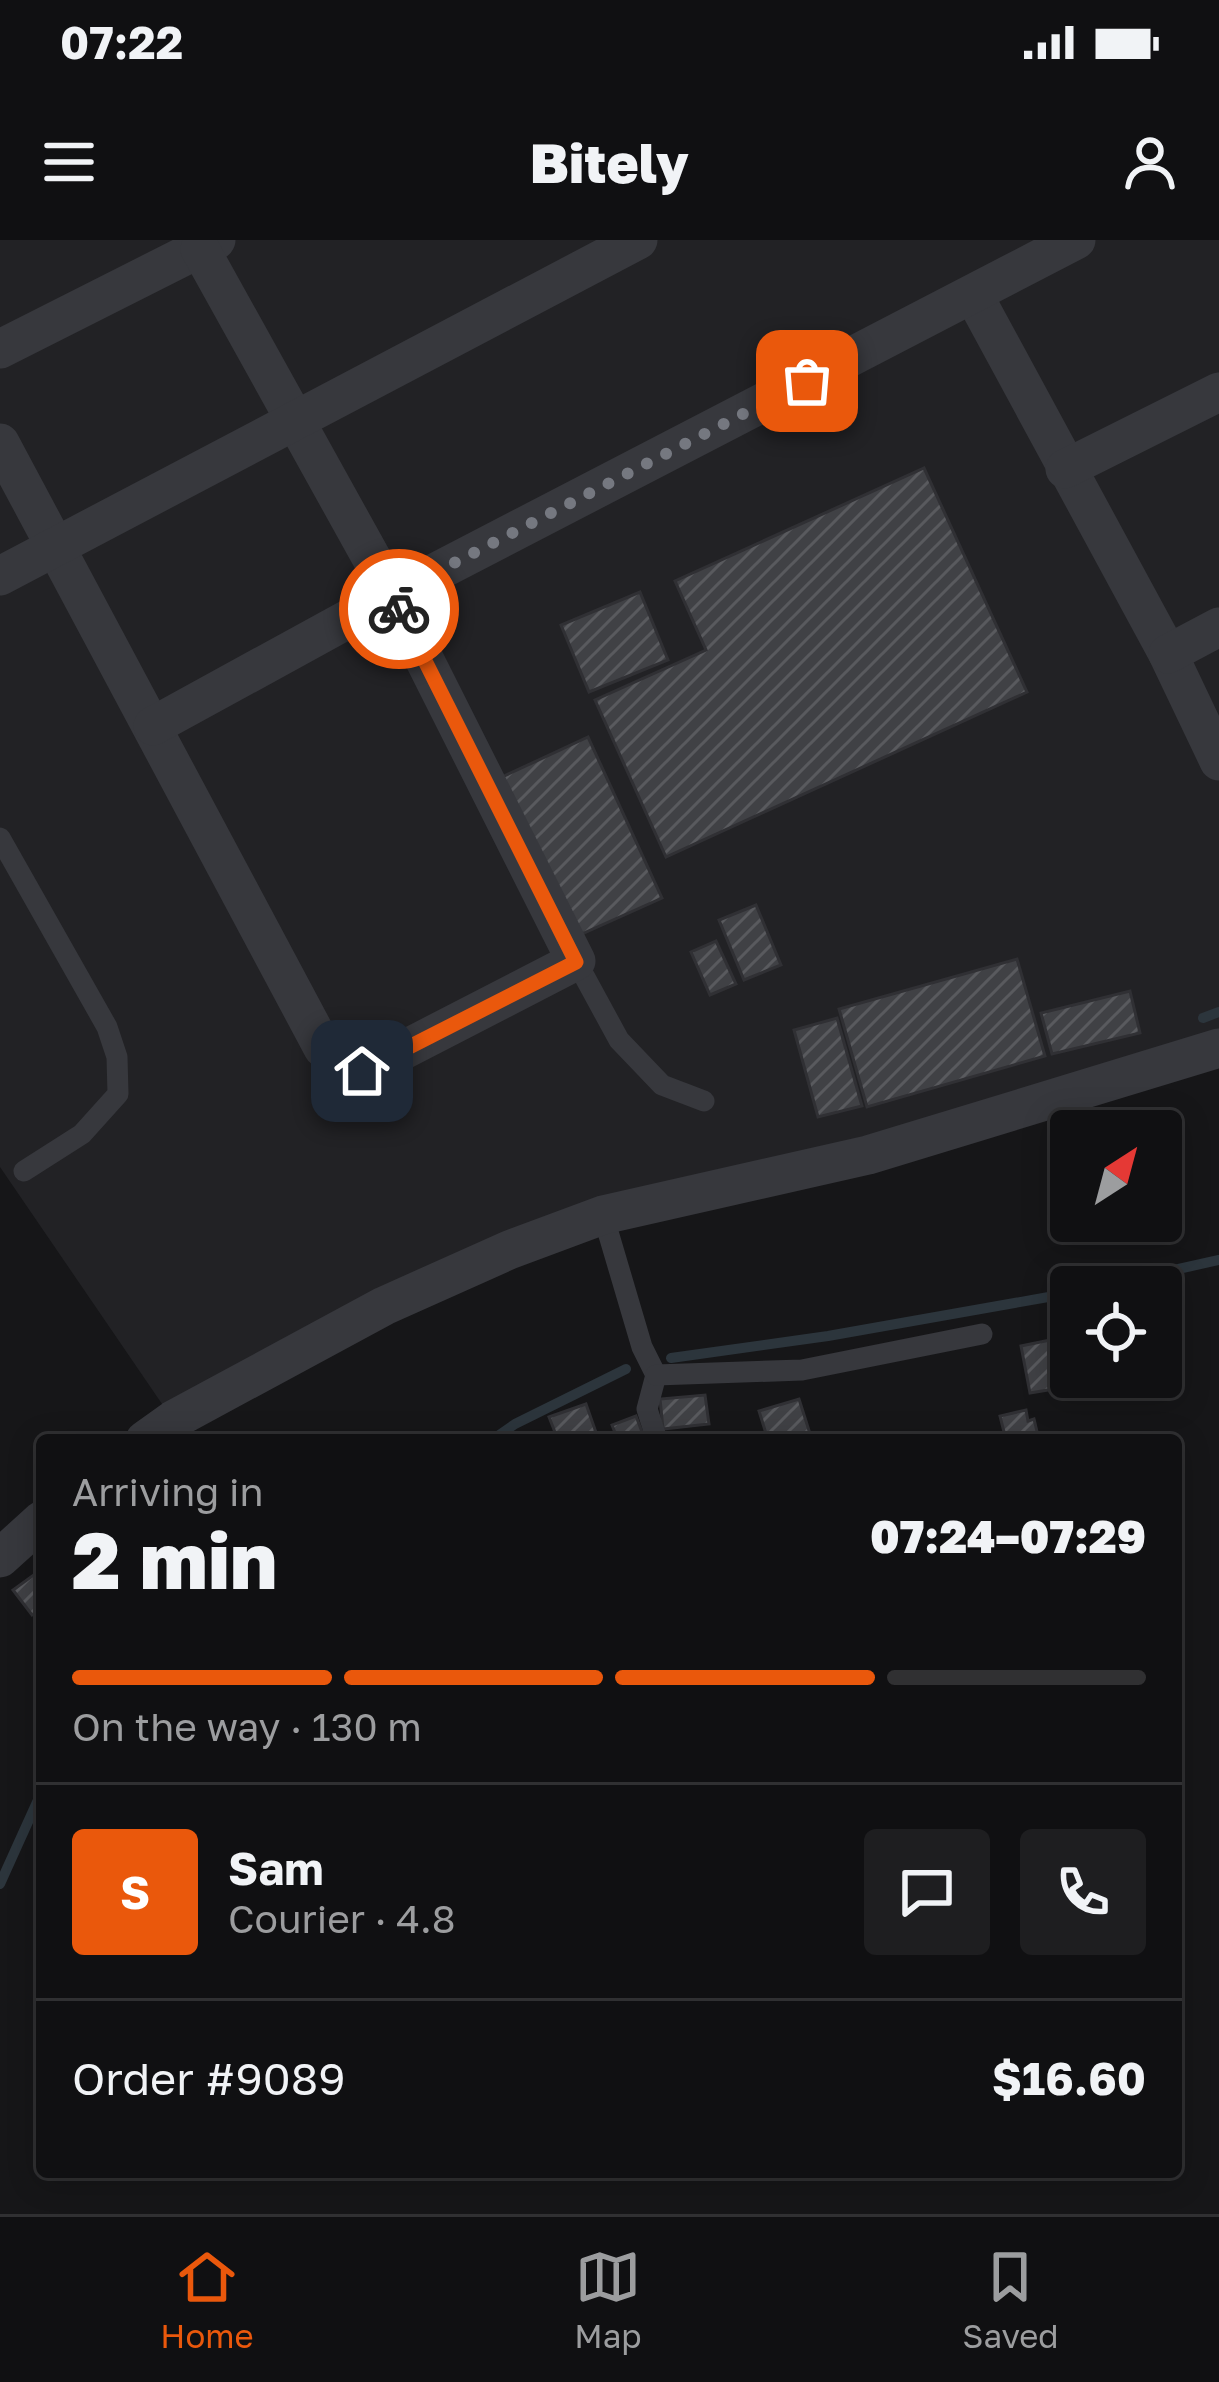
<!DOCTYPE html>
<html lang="en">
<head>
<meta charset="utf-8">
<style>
  :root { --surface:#101012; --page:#1e1e20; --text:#f1f3f6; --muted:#9c9d9f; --line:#303032; --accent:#ea580c }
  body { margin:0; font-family:"Golos Text",sans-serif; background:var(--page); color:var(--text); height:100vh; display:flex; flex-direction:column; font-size:45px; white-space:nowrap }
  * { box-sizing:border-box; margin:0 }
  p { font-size:39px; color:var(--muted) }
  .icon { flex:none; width:66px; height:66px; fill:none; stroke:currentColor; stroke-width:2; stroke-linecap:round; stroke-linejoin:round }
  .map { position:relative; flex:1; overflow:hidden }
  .panel { position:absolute; left:36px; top:1194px; width:1146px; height:744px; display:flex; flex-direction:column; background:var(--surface); border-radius:12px; box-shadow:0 6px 30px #0003,0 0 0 3px var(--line) }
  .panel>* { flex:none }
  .needle { width:78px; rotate:36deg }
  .controls { position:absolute; left:1050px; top:870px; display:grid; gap:24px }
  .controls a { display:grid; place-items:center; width:132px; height:132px; border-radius:12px; background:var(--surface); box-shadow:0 6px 30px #0003,0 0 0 3px var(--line); font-size:60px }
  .pin { position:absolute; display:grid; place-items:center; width:102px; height:102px; color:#fff; margin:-51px; border-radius:24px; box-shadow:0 6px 18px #0006 }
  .courier { position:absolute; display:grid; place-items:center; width:120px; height:120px; margin:-60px; border:9px solid #ea580c; border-radius:50%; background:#fff; color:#222; box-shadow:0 3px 15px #0007 }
  .overview em { font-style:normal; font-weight:800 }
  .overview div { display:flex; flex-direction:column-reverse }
  .overview { display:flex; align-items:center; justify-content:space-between; height:204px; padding:0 36px }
  h1 { font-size:78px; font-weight:800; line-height:90px }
  .bar { display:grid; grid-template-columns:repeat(4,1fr); gap:18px 12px; align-content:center; height:144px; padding:0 36px }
  .bar i { height:15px; border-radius:9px; background:var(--line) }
  .bar .current { background:var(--accent) }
  .bar p { grid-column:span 4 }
  .line { display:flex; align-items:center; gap:30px; padding:0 36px; border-top:3px solid var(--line) }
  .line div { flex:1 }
  .round { display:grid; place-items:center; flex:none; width:126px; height:126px; border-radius:12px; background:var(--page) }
  .status { display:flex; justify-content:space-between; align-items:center; height:84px; padding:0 60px; background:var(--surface); direction:ltr }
  .status svg { height:33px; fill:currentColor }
  header { display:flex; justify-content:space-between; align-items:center; height:156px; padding:0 36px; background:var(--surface); font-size:54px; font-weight:800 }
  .menu { display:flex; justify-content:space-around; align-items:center; height:168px; border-top:3px solid var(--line); background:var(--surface); font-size:33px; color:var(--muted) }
  .menu a { display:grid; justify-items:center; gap:6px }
  .menu .current { color:var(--accent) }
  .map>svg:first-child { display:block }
  .built { fill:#222225 }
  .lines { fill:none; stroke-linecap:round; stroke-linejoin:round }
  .stream { stroke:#2c353c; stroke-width:10 }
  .building { fill:url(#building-hatch); stroke:#303034; stroke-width:3 }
  .lane { stroke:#37383d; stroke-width:21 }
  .street { stroke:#37383d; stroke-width:39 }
  .done { stroke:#757880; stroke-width:12; stroke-dasharray:0 21.6 }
  .route { stroke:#ea580c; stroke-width:15 }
</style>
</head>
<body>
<div class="status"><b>07:22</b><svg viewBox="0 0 49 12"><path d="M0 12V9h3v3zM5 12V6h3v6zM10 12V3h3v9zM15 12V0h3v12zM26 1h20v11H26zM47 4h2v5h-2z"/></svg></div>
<header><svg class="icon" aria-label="menu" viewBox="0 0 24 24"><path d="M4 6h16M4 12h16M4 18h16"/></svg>Bitely<svg class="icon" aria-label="person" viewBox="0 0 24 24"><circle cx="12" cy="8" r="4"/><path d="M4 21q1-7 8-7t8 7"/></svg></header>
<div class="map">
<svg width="1219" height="1974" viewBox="0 0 1219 1974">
  <defs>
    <pattern id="building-hatch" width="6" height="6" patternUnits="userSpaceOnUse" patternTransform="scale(3)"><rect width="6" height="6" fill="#404145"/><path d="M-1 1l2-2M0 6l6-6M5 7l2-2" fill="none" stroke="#595a5e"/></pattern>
  </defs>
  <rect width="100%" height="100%" fill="#161618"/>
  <path class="built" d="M0 0H1219V808L603 975 173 1180 0 927Z"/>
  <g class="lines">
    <g class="stream">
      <path d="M1203 778 1219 772"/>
      <path d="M1097 1047 1219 1020"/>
      <path d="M671 1118 828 1096 1071 1053"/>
      <path d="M492 1200 515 1184 626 1129"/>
      <path d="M0 1644 42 1551"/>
    </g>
  </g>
  <g class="building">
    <path d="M924 228 1027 452 666 617 595 460 706 410 675 341Z"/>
    <path d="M640 352 668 420 589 452 561 385Z"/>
    <path d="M588 497 662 658 575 697 502 537Z"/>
    <path d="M756 665 781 725 744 740 719 680Z"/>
    <path d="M716 701 736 744 710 755 691 712Z"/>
    <path d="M1017 719 1045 816 867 867 839 769Z"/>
    <path d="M1130 751 1140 793 1052 814 1041 773Z"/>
    <path d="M837 778 862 866 818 877 794 790Z"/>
    <path d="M1050 1100 1060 1148 1030 1153 1021 1106Z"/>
    <path d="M705 1155 709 1184 663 1189 660 1159Z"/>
    <path d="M799 1159 812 1200H768L759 1171Z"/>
    <path d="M586 1164 598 1198 558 1200 549 1177Z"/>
    <path d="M1026 1170 1028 1181 1034 1179 1039 1200H1006L1000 1176Z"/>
    <path d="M636 1176 645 1200H618L612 1185Z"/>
    <path d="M35 1334 42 1344V1368L32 1375 13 1350Z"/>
  </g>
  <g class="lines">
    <g class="lane">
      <path d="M0 598 107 787 117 817 118 854 82 894 24 931"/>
      <path d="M576 721 619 800 662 845 704 861"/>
      <path d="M603 975 642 1107 656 1135 647 1169 657 1200"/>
      <path d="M656 1135 802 1130 982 1094"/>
    </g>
    <g class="street">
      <path d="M974 56 1168 414 1219 521"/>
      <path d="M0 109 216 0"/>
      <path d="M0 203 323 808 340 821 363 831 576 721 392 355 200 9"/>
      <path d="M1065 229 1219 152"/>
      <path d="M0 336 638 0"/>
      <path d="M1168 414 1219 387"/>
      <path d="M153 486 392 355 1076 0"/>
      <path d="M145 1200 173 1180 384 1066 509 1010 603 975 868 915 1219 808"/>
      <path d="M0 1318 42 1280"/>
    </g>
  </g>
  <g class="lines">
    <path class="done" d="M399 369 392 355 807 141"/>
    <path class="route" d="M362 831 576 722 399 369"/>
  </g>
</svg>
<div class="controls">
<a><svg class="needle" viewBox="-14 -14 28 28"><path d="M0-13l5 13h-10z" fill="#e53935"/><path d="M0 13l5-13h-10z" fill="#9c9d9f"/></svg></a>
<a><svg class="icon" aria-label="locate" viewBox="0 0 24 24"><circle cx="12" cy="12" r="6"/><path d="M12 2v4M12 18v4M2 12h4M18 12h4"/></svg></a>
</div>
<div class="pin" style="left:807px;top:141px;background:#ea580c"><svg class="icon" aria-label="bag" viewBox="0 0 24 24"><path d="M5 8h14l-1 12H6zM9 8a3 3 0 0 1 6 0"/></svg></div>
<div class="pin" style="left:362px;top:831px;background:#1f2937"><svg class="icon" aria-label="home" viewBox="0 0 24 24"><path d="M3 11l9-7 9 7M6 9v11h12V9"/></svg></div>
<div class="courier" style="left:399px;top:369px"><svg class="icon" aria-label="bike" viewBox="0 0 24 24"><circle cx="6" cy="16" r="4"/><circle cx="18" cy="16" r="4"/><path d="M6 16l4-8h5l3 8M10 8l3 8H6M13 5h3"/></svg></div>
<section class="panel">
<div class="overview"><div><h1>2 min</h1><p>Arriving in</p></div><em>07:24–07:29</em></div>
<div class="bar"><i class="current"></i><i class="current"></i><i class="current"></i><i></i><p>On the way · 130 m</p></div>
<div class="line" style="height:216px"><b class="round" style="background:var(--accent);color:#fff">S</b><div><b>Sam</b><p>Courier · 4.8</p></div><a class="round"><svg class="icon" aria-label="chat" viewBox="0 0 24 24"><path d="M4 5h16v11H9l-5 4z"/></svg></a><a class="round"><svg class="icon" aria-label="phone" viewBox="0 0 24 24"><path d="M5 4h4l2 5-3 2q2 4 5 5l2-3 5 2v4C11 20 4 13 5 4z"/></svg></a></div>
<div class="line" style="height:156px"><div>Order #9089</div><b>$16.60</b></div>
</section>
</div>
<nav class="menu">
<a class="current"><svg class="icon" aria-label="home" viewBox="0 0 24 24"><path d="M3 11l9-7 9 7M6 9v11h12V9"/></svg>Home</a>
<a><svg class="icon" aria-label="map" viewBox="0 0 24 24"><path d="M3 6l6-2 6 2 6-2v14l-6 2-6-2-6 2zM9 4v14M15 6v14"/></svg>Map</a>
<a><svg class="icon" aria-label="saved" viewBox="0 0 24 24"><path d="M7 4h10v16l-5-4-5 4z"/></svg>Saved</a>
</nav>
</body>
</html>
